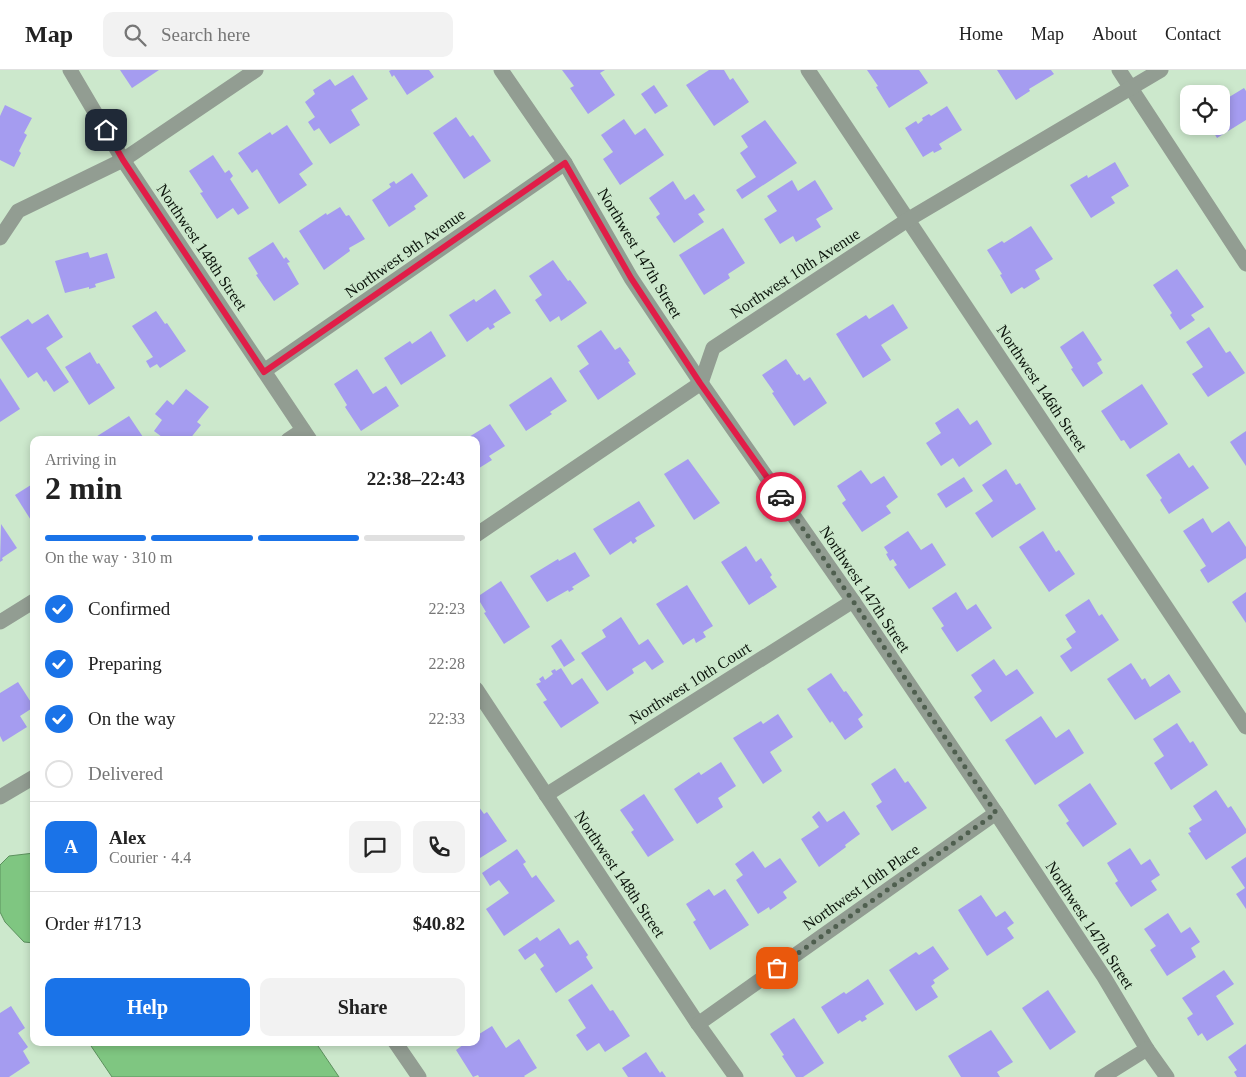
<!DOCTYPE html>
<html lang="en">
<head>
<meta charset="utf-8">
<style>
  :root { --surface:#fff; --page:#f2f2f2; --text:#222; --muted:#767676; --line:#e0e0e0; --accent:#1a73e8 }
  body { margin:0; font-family:Georgia,serif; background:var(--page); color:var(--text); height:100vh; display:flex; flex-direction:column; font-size:19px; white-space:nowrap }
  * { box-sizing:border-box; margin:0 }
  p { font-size:16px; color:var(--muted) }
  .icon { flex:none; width:28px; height:28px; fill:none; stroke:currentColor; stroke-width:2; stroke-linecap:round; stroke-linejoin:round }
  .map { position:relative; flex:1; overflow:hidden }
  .side { position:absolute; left:30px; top:366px; width:450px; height:610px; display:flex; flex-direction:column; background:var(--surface); border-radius:10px; box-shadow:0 2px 8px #0003 }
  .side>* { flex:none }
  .controls { position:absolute; left:1180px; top:15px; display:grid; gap:10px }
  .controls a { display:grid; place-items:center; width:50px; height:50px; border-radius:10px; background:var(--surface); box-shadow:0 2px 8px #0003; font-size:25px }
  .pin { position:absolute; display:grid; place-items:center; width:42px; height:42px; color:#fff; margin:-21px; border-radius:10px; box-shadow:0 2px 8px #0006 }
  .courier { position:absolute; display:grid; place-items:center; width:50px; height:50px; margin:-25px; border:4px solid #e11d48; border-radius:50%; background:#fff; color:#222; box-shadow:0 1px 6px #0007 }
  .overview em { font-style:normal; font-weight:800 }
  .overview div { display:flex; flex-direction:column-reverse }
  .overview { display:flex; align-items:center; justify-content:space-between; height:85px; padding:0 15px }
  h1 { font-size:32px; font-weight:800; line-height:38px }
  .bar { display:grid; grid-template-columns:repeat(4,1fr); gap:8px 5px; align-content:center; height:60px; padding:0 15px }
  .bar i { height:6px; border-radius:4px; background:var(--line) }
  .bar .current { background:var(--accent) }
  .bar p { grid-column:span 4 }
  .line { display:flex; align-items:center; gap:12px; padding:0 15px; border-top:1px solid var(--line) }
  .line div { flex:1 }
  .round { display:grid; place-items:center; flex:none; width:52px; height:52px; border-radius:10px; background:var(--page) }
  ol { padding:0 15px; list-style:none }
  li { display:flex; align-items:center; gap:15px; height:55px }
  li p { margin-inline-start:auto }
  li .icon { padding:5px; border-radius:50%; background:var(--accent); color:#fff; stroke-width:4 }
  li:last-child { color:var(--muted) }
  li i { width:28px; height:28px; border:2px solid var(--line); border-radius:50% }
  .button { display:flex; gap:10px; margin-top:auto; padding:10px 15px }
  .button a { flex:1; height:58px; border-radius:10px; background:var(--accent); color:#fff; font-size:20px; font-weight:800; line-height:58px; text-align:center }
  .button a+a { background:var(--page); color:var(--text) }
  header { display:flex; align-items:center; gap:30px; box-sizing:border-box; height:70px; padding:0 25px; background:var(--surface); border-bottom:1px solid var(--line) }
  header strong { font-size:24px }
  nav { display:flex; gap:28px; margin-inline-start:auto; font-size:18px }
  .search { width:350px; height:45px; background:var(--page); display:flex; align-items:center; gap:12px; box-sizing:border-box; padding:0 18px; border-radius:10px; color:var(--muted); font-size:19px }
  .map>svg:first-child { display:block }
  .water { fill:#7fc681; stroke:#5c915e }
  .building { fill:#a59cf0 }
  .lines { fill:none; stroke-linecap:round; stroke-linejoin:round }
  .minor { stroke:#929d92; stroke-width:15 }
  .done { stroke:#4f5f4f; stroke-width:5; stroke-dasharray:0 9 }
  .route { stroke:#e11d48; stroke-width:6 }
  .labels { text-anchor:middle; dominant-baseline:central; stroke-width:4; stroke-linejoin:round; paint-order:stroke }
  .street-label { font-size:16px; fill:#0c150c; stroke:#cce8cc }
</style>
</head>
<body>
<header>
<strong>Map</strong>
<div class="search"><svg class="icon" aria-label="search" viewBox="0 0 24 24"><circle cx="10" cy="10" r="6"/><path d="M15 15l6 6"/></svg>Search here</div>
<nav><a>Home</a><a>Map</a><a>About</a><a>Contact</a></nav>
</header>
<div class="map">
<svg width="1246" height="1007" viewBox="0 0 1246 1007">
  <rect width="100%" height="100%" fill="#cce8cc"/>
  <g class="water">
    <path d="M34 783V873L24 872 5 852 0 842V795L9 786Z"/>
    <path d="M89 973H316L339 1007H112Z"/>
  </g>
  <g class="building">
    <path d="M120 0H159L132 18Z"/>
    <path d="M391 0H429L434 7 407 25 394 5 392 7 389 1Z"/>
    <path d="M562 0H605L600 3 615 25 588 44 570 18 574 16Z"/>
    <path d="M709 0H724L730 10 733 8 749 32 714 56 686 15Z"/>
    <path d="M867 0H919L928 13 889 38 876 17 878 16Z"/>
    <path d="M997 0H1051L1054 4 1029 19 1030 21 1016 30Z"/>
    <path d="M353 5 368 29 351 40 360 55 330 74 319 58 314 61 308 52 315 47 305 32 315 24 313 20 330 9 335 16Z"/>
    <path d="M654 15 668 36 655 44 641 24Z"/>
    <path d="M1244 18 1246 21V50L1217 68 1210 56H1221V32Z"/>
    <path d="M5 35 32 48 24 63 27 65 19 81 21 83 14 97 0 90V46Z"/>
    <path d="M947 36 962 60 939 74 942 79 934 83 933 81 923 87 905 58 916 51 918 54 923 50 922 48 929 44 931 46Z"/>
    <path d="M456 47 470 67 473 65 491 91 464 109 433 63Z"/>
    <path d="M624 49 635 65 645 58 664 85 620 115 603 89 613 82 601 65Z"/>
    <path d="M765 50 797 93 742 129 736 120 756 107 740 83 748 77 741 66Z"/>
    <path d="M287 55 313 94 299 104 307 115 279 134 257 99 252 103 238 83 270 62 272 65Z"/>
    <path d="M213 85 225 103 229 100 233 106 230 109 249 138 238 145 233 138 217 149 200 123 203 122 189 101Z"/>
    <path d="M1115 92 1129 116 1111 127 1115 133 1091 148 1070 115 1087 105 1088 108Z"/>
    <path d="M412 103 428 126 414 136 416 139 389 157 372 130 391 117 389 114 394 111 396 114Z"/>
    <path d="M792 110 798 121 815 110 833 139 816 149 821 157 796 172 793 166 780 174 764 149 777 141 767 126Z"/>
    <path d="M673 111 685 130 694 124 705 140 698 144 704 152 674 173 656 147 660 144 649 128Z"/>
    <path d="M340 137 346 146 349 145 365 169 349 178 350 181 324 200 299 161 326 143 327 145Z"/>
    <path d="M1031 156 1053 189 1035 200 1040 209 1024 219 1022 217 1011 224 1000 205 1002 204 987 180 1002 171 1004 173Z"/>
    <path d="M723 158 745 193 728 204 730 208 704 225 679 185Z"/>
    <path d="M273 172 284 189 286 187 290 192 287 193 299 214 274 231 256 205 258 204 248 188Z"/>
    <path d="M88 182 90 188 107 183 115 208 95 214 96 217 89 219V217L65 223 55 191Z"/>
    <path d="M553 190 568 211 570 210 587 233 561 251 559 246 550 252 535 230 542 225 529 206Z"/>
    <path d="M1177 199 1204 237 1191 245 1195 250 1180 260 1170 245 1172 243 1153 215Z"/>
    <path d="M495 219 511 243 493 254 495 257 490 260 488 257 467 272 449 245 474 229 476 232Z"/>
    <path d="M893 234 908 258 881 275 891 290 863 308 836 264 866 245 869 249Z"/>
    <path d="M156 241 165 254 167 253 186 281 160 298 157 294 150 298 146 291 153 287 132 256Z"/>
    <path d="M48 244 63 267 46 278 69 312 54 322 46 310 44 312 37 302 28 308 0 267 28 249 32 254Z"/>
    <path d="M1209 257 1226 283 1230 281 1245 303 1208 327 1192 304 1203 297 1186 272Z"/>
    <path d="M601 260 615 280 620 277 630 291 628 292 636 304 598 330 579 301 589 294 577 276Z"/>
    <path d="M431 261 446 286 401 315 384 288 410 271 412 274Z"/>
    <path d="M1083 261 1102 290 1097 293 1103 303 1083 317 1071 299 1073 298 1060 277Z"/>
    <path d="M90 282 97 294 99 293 115 318 89 335 65 297Z"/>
    <path d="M786 289 797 305 799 304 804 311 810 307 827 333 794 356 772 323 774 322 762 305Z"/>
    <path d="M357 299 373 324 386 316 399 336 361 361 345 337 347 335 334 314Z"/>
    <path d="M551 307 567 331 550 342 552 344 526 361 509 335Z"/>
    <path d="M0 308 20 339 0 352Z"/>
    <path d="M1142 314 1168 354 1130 379 1124 370 1121 371 1101 341Z"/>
    <path d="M186 319 209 337 197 352 201 355 189 370H166L154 361 162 350 155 344 167 330 173 335Z"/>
    <path d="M958 338 970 355 977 350 992 374 959 397 953 388 941 396 926 373 941 363 935 353Z"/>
    <path d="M129 346 145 370H91Z"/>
    <path d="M490 354 505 376 489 386 492 390 476 400V370H464Z"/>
    <path d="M1246 361V396L1230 372Z"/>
    <path d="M1179 383 1189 398 1193 395 1209 418 1169 444 1160 430 1162 428 1146 405Z"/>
    <path d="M688 389 720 433 694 450 664 404Z"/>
    <path d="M1006 399 1016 415 1020 413 1036 439 992 468 975 443 993 431 982 415Z"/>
    <path d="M861 400 871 414 884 406 898 427 886 436 891 443 862 462 842 433 846 430 837 416Z"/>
    <path d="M964 407 973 421 946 438 937 424Z"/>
    <path d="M34 413V455L15 425Z"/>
    <path d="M639 431 655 456 635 468 637 471 633 474 631 471 610 485 593 459Z"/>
    <path d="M1203 448 1212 463 1229 451 1246 477V488L1208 513 1200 500 1206 496 1183 461Z"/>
    <path d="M1 454 17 478 2 488 3 490 0 492Z"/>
    <path d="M908 461 921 480 932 473 946 495 909 519 894 497 897 495 893 489 890 491 886 484 888 483 884 477Z"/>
    <path d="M1043 461 1056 482 1059 480 1075 504 1049 522 1019 477Z"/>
    <path d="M746 476 756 492 761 488 772 505 770 507 777 517 749 535 721 492Z"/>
    <path d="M575 482 590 506 572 517 574 519 569 522 568 520 547 532 530 506 558 489 559 491Z"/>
    <path d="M501 511 530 557 504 574 484 543 486 542 477 527Z"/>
    <path d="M687 515 713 556 703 562 706 567 696 573 694 568 683 575 656 534Z"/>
    <path d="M956 522 967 540 976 534 992 558 957 582 941 558 944 556 932 538Z"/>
    <path d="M1246 522V553L1232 532Z"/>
    <path d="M1089 529 1099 546 1102 544 1119 570 1071 602 1060 586 1072 578 1066 569 1076 562 1065 545Z"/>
    <path d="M621 547 639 575 648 569 664 592 652 600 645 591 632 599 634 603 607 621 581 583 606 567 602 560Z"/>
    <path d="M561 569 575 590 564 597 551 576Z"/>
    <path d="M994 589 1006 606 1017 599 1034 623 991 652 974 627 982 621 971 605Z"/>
    <path d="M1131 593 1142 610 1145 608 1150 617 1169 604 1181 622 1135 650 1107 609Z"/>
    <path d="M561 598 572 615 582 608 599 633 561 658 543 632 547 630 536 614 541 612 539 609 543 606 545 610 553 604 551 601 555 599 556 601Z"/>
    <path d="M831 603 844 622 846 621 863 645 858 649 863 657 845 670 832 651 830 653 807 619Z"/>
    <path d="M18 612 34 637 20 646 27 657 3 672 0 666V623Z"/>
    <path d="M778 644 793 667 770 682 782 701 763 714 733 668 761 651 763 654Z"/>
    <path d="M1041 646 1056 668 1069 659 1084 683 1035 715 1005 670Z"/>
    <path d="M1177 653 1190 673 1193 671 1208 695 1171 720 1154 693 1164 686 1153 669Z"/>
    <path d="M721 692 736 716 718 728 723 737 697 754 674 719 699 702 701 705Z"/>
    <path d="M895 698 905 713 908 711 927 738 892 761 876 736 882 732 871 714Z"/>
    <path d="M1090 713 1117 754 1083 777 1066 753 1069 751 1058 735Z"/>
    <path d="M1216 720 1228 738 1231 736 1246 759V763L1206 790 1188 763 1191 762 1189 758 1202 750 1193 736Z"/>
    <path d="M644 724 674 770 648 787 631 762 634 760 620 740Z"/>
    <path d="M476 733 484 744 487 742 507 771 480 788 476 783Z"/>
    <path d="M819 741 827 752 844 741 860 764 845 775 846 777 819 797 801 769 819 757 812 747Z"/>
    <path d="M1130 778 1141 795 1150 789 1160 805 1151 811 1157 820 1131 837 1115 813 1118 811 1107 793Z"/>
    <path d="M517 779 526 792 523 794 532 808 536 805 555 831 504 866 486 839 509 823 499 810 490 816 482 803Z"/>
    <path d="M753 781 765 798 780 788 797 812 783 822 787 828 770 840 769 837 758 844 736 810 743 805 735 794Z"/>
    <path d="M1246 787V839L1236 824 1245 818 1231 797Z"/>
    <path d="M709 819 714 826 725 819 749 855 710 880 693 852 696 850 686 834Z"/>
    <path d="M981 825 996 847 1005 841 1014 853 1007 858 1014 868 987 886 958 840Z"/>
    <path d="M1168 843 1181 863 1190 857 1200 872 1191 878 1196 887 1167 906 1150 880 1156 876 1144 859Z"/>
    <path d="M559 858 570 875 578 870 588 885 586 887 593 898 556 923 540 899 544 896 535 883 525 890 518 880 537 867 540 871Z"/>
    <path d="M933 876 949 899 933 910 935 913 931 916 938 927 916 941 889 900 916 882 919 885Z"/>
    <path d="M1224 900 1234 914 1216 926 1234 954 1207 971 1202 963 1198 966 1187 948 1193 944 1182 928Z"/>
    <path d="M868 909 884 934 865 946 867 949 862 952 860 950 838 964 821 937 844 922 846 924Z"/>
    <path d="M592 914 610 941 613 940 630 966 605 982 599 973 587 981 576 965 586 958 568 930Z"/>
    <path d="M1048 920 1076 962 1050 980 1022 938Z"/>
    <path d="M11 936 25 958 18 963 28 977 23 981 30 993 9 1007H0V943Z"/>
    <path d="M794 948 824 993 803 1007H796L782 986 784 985 770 964Z"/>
    <path d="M492 956 506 978 519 969 537 998 524 1006 525 1007H479L478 1005 473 1007 456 980 467 972H476V966Z"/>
    <path d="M991 960 1013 992 997 1002 1000 1007H961L948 986Z"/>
    <path d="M1246 974V1007H1237L1234 1002 1237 1000 1228 987Z"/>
    <path d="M646 982 660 1003 662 1001 666 1007H628L622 998Z"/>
  </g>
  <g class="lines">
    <g class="minor">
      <path d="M70 0 123 90 310 370"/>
      <path d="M501 0 565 93 631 208 701 313 853 531 996 743 1104 907 1147 979 1167 1007"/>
      <path d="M808 0 1246 657"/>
      <path d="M1119 0 1246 194"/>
      <path d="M0 168 18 141 123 90 256 0"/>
      <path d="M264 301 565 93"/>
      <path d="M288 370 303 360"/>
      <path d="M476 465 701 313 713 278 909 149 1161 0"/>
      <path d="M0 552 34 531"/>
      <path d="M476 619 698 954 736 1007"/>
      <path d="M546 725 853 531"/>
      <path d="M0 727 34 707"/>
      <path d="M698 954 996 743"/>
      <path d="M395 972 419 1007"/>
      <path d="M1102 1007 1147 979"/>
    </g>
  </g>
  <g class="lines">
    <path class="done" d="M777 898 996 743 853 531 781 427"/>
    <path class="route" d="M106 60 123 90 264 302 565 93 631 208 700 313 781 427"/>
  </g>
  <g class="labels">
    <g class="street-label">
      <text transform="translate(202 177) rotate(56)">Northwest 148th Street</text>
      <text transform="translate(405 183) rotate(-35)">Northwest 9th Avenue</text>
      <text transform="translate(640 183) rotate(59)">Northwest 147th Street</text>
      <text transform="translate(795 203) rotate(-33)">Northwest 10th Avenue</text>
      <text transform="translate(1042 318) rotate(56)">Northwest 146th Street</text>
      <text transform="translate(865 519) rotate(56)">Northwest 147th Street</text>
      <text transform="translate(690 613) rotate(-32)">Northwest 10th Court</text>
      <text transform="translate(620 804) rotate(56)">Northwest 148th Street</text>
      <text transform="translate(861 817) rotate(-35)">Northwest 10th Place</text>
      <text transform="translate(1090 855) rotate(57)">Northwest 147th Street</text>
    </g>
  </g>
</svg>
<div class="controls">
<a><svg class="icon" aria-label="locate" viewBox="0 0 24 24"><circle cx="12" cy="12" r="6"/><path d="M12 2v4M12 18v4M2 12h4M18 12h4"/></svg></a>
</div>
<div class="pin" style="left:777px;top:898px;background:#ea580c"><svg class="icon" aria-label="bag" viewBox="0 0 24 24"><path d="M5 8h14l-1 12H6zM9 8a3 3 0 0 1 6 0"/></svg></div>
<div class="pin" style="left:106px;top:60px;background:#1f2937"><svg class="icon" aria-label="home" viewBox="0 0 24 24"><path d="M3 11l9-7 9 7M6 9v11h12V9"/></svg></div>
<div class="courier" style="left:781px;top:427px"><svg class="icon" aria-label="car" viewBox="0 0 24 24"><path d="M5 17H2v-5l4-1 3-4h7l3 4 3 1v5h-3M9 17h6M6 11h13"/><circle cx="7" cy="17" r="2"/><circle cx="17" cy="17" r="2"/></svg></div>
<section class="side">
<div class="overview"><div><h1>2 min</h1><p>Arriving in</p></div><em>22:38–22:43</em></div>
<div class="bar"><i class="current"></i><i class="current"></i><i class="current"></i><i></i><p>On the way · 310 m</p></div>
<ol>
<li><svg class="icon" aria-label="check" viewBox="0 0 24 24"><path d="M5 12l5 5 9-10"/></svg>Confirmed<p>22:23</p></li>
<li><svg class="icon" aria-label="check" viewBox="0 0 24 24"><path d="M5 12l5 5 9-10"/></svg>Preparing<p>22:28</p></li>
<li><svg class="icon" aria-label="check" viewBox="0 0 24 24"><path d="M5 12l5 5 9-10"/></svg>On the way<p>22:33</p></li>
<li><i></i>Delivered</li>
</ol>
<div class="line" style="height:90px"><b class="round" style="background:var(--accent);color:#fff">A</b><div><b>Alex</b><p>Courier · 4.4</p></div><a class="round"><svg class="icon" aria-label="chat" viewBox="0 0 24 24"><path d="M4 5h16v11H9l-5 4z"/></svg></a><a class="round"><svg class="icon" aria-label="phone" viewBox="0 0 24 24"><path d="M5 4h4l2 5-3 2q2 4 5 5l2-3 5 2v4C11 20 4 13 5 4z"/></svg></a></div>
<div class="line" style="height:65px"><div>Order #1713</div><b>$40.82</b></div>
<div class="button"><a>Help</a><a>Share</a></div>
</section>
</div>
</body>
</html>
